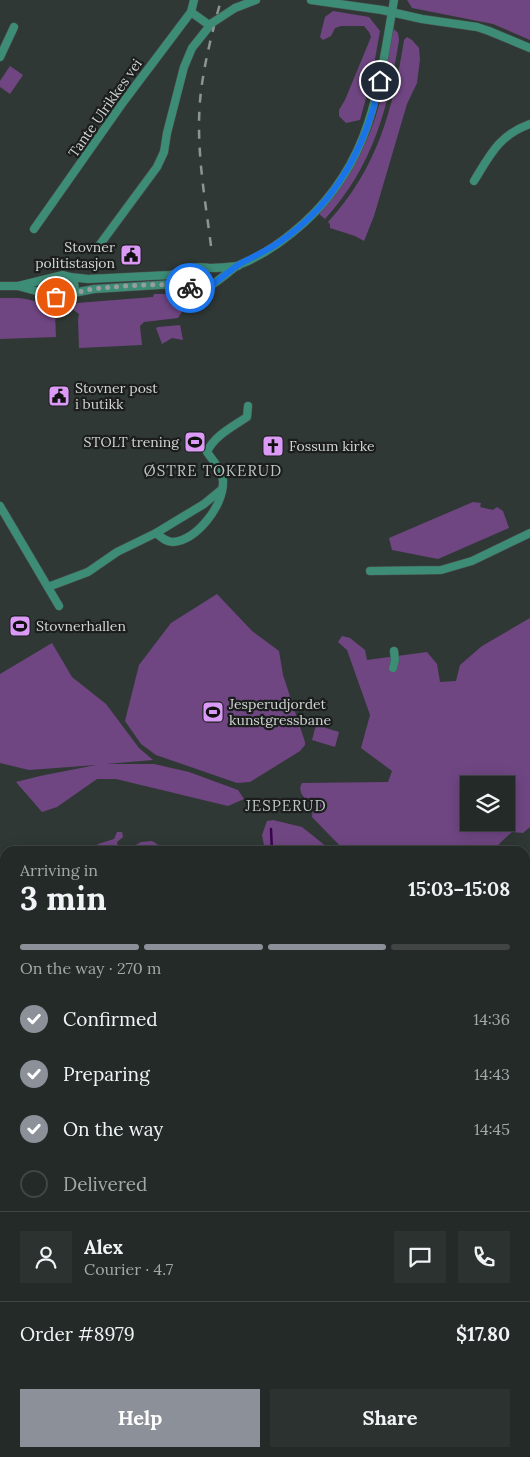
<!DOCTYPE html>
<html lang="en">
<head>
<meta charset="utf-8">
<style>
  :root { --surface:#242a28; --page:#2c3230; --text:#f1f3f6; --muted:#a3a7a8; --line:#414645; --accent:#8c9099 }
  body { margin:0; font-family:Lora,serif; background:var(--page); color:var(--text); height:100vh; display:flex; flex-direction:column; font-size:19px; white-space:nowrap }
  * { box-sizing:border-box; margin:0 }
  p { font-size:16px; color:var(--muted) }
  .icon { flex:none; width:28px; height:28px; fill:none; stroke:currentColor; stroke-width:2; stroke-linecap:round; stroke-linejoin:round }
  .map { position:relative; flex:1; overflow:hidden }
  .details { position:absolute; left:0px; top:846px; width:530px; height:611px; display:flex; flex-direction:column; background:var(--surface); border-radius:15px 15px 0 0; box-shadow:0 2px 12px #0003,0 0 0 1px var(--line) }
  .details>* { flex:none }
  .tools { position:absolute; left:460px; top:776px; display:grid; gap:10px }
  .tools a { display:grid; place-items:center; width:55px; height:55px; border-radius:0px; background:var(--surface); box-shadow:0 2px 12px #0003,0 0 0 1px var(--line); font-size:25px }
  .pin { position:absolute; display:grid; place-items:center; width:42px; height:42px; color:#fff; margin:-21px; border:2px solid #fff; border-radius:50%; box-shadow:0 1px 5px #0007 }
  .courier { position:absolute; display:grid; place-items:center; width:50px; height:50px; margin:-25px; border:4px solid #1a73e8; border-radius:50%; background:#fff; color:#222; box-shadow:0 1px 6px #0007 }
  .head em { font-style:normal; font-weight:700 }
  .head div { display:flex; flex-direction:column-reverse }
  .head { display:flex; align-items:center; justify-content:space-between; height:85px; padding:0 20px }
  h1 { font-size:32px; font-weight:700; line-height:38px }
  .bar { display:grid; grid-template-columns:repeat(4,1fr); gap:8px 5px; align-content:center; height:60px; padding:0 20px }
  .bar i { height:6px; border-radius:4px; background:var(--line) }
  .bar .selected { background:var(--accent) }
  .bar p { grid-column:span 4 }
  .line { display:flex; align-items:center; gap:12px; padding:0 20px; border-top:1px solid var(--line) }
  .line div { flex:1 }
  .round { display:grid; place-items:center; flex:none; width:52px; height:52px; border-radius:0px; background:var(--page) }
  ol { padding:0 20px; list-style:none }
  li { display:flex; align-items:center; gap:15px; height:55px }
  li p { margin-inline-start:auto }
  li .icon { padding:5px; border-radius:50%; background:var(--accent); color:#fff; stroke-width:4 }
  li:last-child { color:var(--muted) }
  li i { width:28px; height:28px; border:2px solid var(--line); border-radius:50% }
  .cta { display:flex; gap:10px; margin-top:auto; padding:10px 20px }
  .cta a { flex:1; height:58px; border-radius:0px; background:var(--accent); color:#fff; font-size:20px; font-weight:700; line-height:58px; text-align:center }
  .cta a+a { background:var(--page); color:var(--text) }
  .map>svg:first-child { display:block }
  .green { fill:#6f4682; fill-rule:evenodd }
  .lines { fill:none; stroke-linecap:round; stroke-linejoin:round }
  .stream { stroke:#3c0250; stroke-width:2.5 }
  .minor-casing { stroke:#4d5452; stroke-width:9 }
  .minor { stroke:#3c8c76; stroke-width:8 }
  .rail { stroke:#8e9492; stroke-width:2.5; stroke-dasharray:9 9; stroke-linecap:butt }
  .minor-bridge-casing { stroke:#4d5452; stroke-width:9; stroke-linecap:butt }
  .minor-bridge { stroke:#3c8c76; stroke-width:8 }
  .done { stroke:#999e9c; stroke-width:5; stroke-dasharray:0 9 }
  .route { stroke:#1a73e8; stroke-width:6 }
  .labels { text-anchor:middle; dominant-baseline:central; stroke-width:4.5; stroke-linejoin:round; paint-order:stroke }
  .street-label { font-size:14px; fill:#d1d5d4; stroke:#1b1e1d }
  .poi-label { font-size:14px; fill:#d1d5d4; stroke:#1b1e1d; text-anchor:start }
  .neighbourhood-label { font-size:15px; letter-spacing:1px; fill:#bac3c0; stroke:#1b1e1d }
</style>
</head>
<body>
<div class="map">
<svg width="530" height="1457" viewBox="0 0 530 1457">
  <rect width="100%" height="100%" fill="#303835"/>
  <g class="green">
    <path d="M407 0H530V40L493 24 412 8Z"/>
    <path d="M333 11 369 17 380 31 372 76 360 120 346 123 339 116V110L345 100 371 37 369 32 364 26H341L335 28 331 36 323 40 320 37 325 17Z"/>
    <path d="M394 29 398 33 399 40C388 109 373 166 325 219L319 214C350 179 372 138 382 93 387 72 387 49 394 29Z"/>
    <path d="M407 37 412 40 419 48 420 59 417 83 407 104 374 216 364 241 355 236 330 228V224L328 222C377 169 393 110 404 40Z"/>
    <path d="M10 66 23 75 10 94 0 87V81Z"/>
    <path d="M154 294H175L185 297 182 312 178 318 144 322 140 326 142 345 79 348 78 320 79 314 71 308 77 303 153 297Z"/>
    <path d="M0 298C11 298 23 297 34 301 42 305 46 312 55 313L56 337 0 339Z"/>
    <path d="M180 325 183 340 172 338 162 344 156 328 158 327Z"/>
    <path d="M473 502 481 503 480 507 493 510 497 507 503 511 509 528 438 559 392 550 389 538Z"/>
    <path d="M217 594 252 631 279 651 283 675 305 742V745L300 751 250 782 237 783 156 755 141 744 125 721 139 665 171 623Z"/>
    <path d="M530 618V827L523 833 512 832 500 843 494 851H345L312 817 313 807C307 800 296 793 302 783L388 782 392 771 361 748 370 715 347 650 338 642 342 636 350 638 365 650 367 660 427 652 437 664 440 682 456 681 460 665 482 646ZM469 785H506V822H469Z"/>
    <path d="M52 643 72 677 106 704 139 748 153 760 106 764H154L189 772 238 790 244 799 228 806 116 779H97L57 807 42 812 16 782 40 776 96 765 29 770 0 763V674Z"/>
    <path d="M316 725 339 732 335 747 312 740Z"/>
    <path d="M273 820 302 827 332 851H265L262 835 267 821Z"/>
    <path d="M117 832H122L123 837 117 842 118 846H134L141 842 152 841 165 849V851H94L98 844 114 839Z"/>
    <path d="M0 880 5 885V1195H0Z"/>
    <path d="M529 924 530 927V1114L525 1089V926Z"/>
    <path d="M525 1102 530 1128V1307L525 1309Z"/>
    <path d="M0 1210H5V1452H525V1325L530 1326V1457H0Z"/>
  </g>
  <g class="lines">
    <g class="stream">
      <path d="M271 829 272 851"/>
      <path d="M0 1208H5"/>
      <path d="M525 1315 530 1317"/>
    </g>
    <g class="minor-casing">
      <g id="minor">
        <path d="M311 0 382 10 422 19 477 27 489 31 530 48"/>
        <path d="M235 8 256 0"/>
        <path d="M191 12 209 25"/>
        <path d="M0 57 14 27"/>
        <path d="M474 181C490 155 499 135 530 124"/>
        <path d="M34 229 124 101 191 12 194 0"/>
        <path d="M98 247 157 167 164 152 167 133 184 67 192 48 212 23"/>
        <path d="M238 266C229 267 219 268 210 268 205 268 199 266 194 268 183 272 185 284 193 290 206 294 226 273 237 266 243 263 249 261 254 258 268 251 281 242 292 233 371 170 378 92 394 0"/>
        <path d="M0 286H18L65 299C75 295 78 286 70 277"/>
        <path d="M18 286 63 275 70 277 88 279 170 275 188 272"/>
        <path d="M73 293 94 289 175 284 189 286"/>
        <path d="M0 506 59 606"/>
        <path d="M156 533 204 504 221 490"/>
        <path d="M370 571 441 570 472 561 530 533"/>
        <path d="M48 587 88 572 117 552 156 533C161 537 166 542 173 542 197 540 223 506 223 483 224 472 213 461 207 452 214 436 232 427 247 417L248 406"/>
        <path d="M393 668 395 660 394 651"/>
        <path d="M0 866H5"/>
      </g>
    </g>
    <use href="#minor" class="minor"/>
    <path class="rail" d="M211 246C205 198 196 150 200 101 203 67 212 33 221 0"/>
    <g class="minor-bridge-casing">
      <path id="minor-bridge" d="M212 23 235 8"/>
    </g>
    <use href="#minor-bridge" class="minor-bridge"/>
  </g>
  <g class="lines">
    <path class="done" d="M56 297 65 299C72 296 77 292 86 290 102 287 180 281 190 288"/>
    <path class="route" d="M190 288C194 290 197 292 201 291 208 290 230 270 238 265 252 257 267 251 281 241 336 203 367 145 380 81"/>
  </g>
  <defs>
    <g id="civic-square" transform="scale(1.125)"><rect x="-9" y="-9" width="18" height="18" rx="4" fill="#da9af6" stroke="#1b1e1d"/><path d="M-.6-6.5H3V-4.5H.6V-3L4-1V1h2V6H-6V1h2V-1L-.6-3ZM-1.2 2.5V6h2.4V2.5Z" fill="#111"/></g>
    <g id="stadium-square" transform="scale(1.125)"><rect x="-9" y="-9" width="18" height="18" rx="4" fill="#da9af6" stroke="#1b1e1d"/><path d="M0-5a6.5 5 0 1 0 0 10a6.5 5 0 1 0 0-10ZM-3.5-1.8h7v3.6h-7Z" fill="#111"/></g>
    <g id="church-square" transform="scale(1.125)"><rect x="-9" y="-9" width="18" height="18" rx="4" fill="#da9af6" stroke="#1b1e1d"/><path d="M-1.2-6h2.4v3.5h3.3v2.4h-3.3V6h-2.4V-.1h-3.3v-2.4h3.3Z" fill="#111"/></g>
  </defs>
  <g fill-rule="evenodd">
    <use href="#civic-square" x="131" y="255"/>
    <use href="#civic-square" x="59" y="396"/>
    <use href="#stadium-square" x="195" y="442"/>
    <use href="#church-square" x="273" y="446"/>
    <use href="#stadium-square" x="20" y="626"/>
    <use href="#stadium-square" x="213" y="712"/>
  </g>
  <g class="labels">
    <g class="street-label">
      <text transform="translate(105 108) rotate(-55)">Tante Ulrikkes vei</text>
    </g>
    <g class="poi-label">
      <text x="115" y="247" text-anchor="end">Stovner<tspan x="115" dy="16">politistasjon</tspan></text>
      <text x="75" y="388">Stovner post<tspan x="75" dy="16">i butikk</tspan></text>
      <text x="179" y="442" text-anchor="end">STOLT trening</text>
      <text x="289" y="446">Fossum kirke</text>
      <text x="36" y="626">Stovnerhallen</text>
      <text x="229" y="704">Jesperudjordet<tspan x="229" dy="16">kunstgressbane</tspan></text>
    </g>
    <g class="neighbourhood-label">
      <text x="213" y="470">ØSTRE TOKERUD</text>
      <text x="286" y="805">JESPERUD</text>
    </g>
  </g>
</svg>
<div class="tools">
<a><svg class="icon" aria-label="layers" viewBox="0 0 24 24"><path d="M12 4l9 5-9 5-9-5zM3 14l9 5 9-5"/></svg></a>
</div>
<div class="pin" style="left:56px;top:297px;background:#ea580c"><svg class="icon" aria-label="bag" viewBox="0 0 24 24"><path d="M5 8h14l-1 12H6zM9 8a3 3 0 0 1 6 0"/></svg></div>
<div class="pin" style="left:380px;top:81px;background:#1f2937"><svg class="icon" aria-label="home" viewBox="0 0 24 24"><path d="M3 11l9-7 9 7M6 9v11h12V9"/></svg></div>
<div class="courier" style="left:190px;top:288px"><svg class="icon" aria-label="bike" viewBox="0 0 24 24"><circle cx="6" cy="16" r="4"/><circle cx="18" cy="16" r="4"/><path d="M6 16l4-8h5l3 8M10 8l3 8H6M13 5h3"/></svg></div>
<section class="details">
<div class="head"><div><h1>3 min</h1><p>Arriving in</p></div><em>15:03–15:08</em></div>
<div class="bar"><i class="selected"></i><i class="selected"></i><i class="selected"></i><i></i><p>On the way · 270 m</p></div>
<ol>
<li><svg class="icon" aria-label="check" viewBox="0 0 24 24"><path d="M5 12l5 5 9-10"/></svg>Confirmed<p>14:36</p></li>
<li><svg class="icon" aria-label="check" viewBox="0 0 24 24"><path d="M5 12l5 5 9-10"/></svg>Preparing<p>14:43</p></li>
<li><svg class="icon" aria-label="check" viewBox="0 0 24 24"><path d="M5 12l5 5 9-10"/></svg>On the way<p>14:45</p></li>
<li><i></i>Delivered</li>
</ol>
<div class="line" style="height:90px"><a class="round"><svg class="icon" aria-label="person" viewBox="0 0 24 24"><circle cx="12" cy="8" r="4"/><path d="M4 21q1-7 8-7t8 7"/></svg></a><div><b>Alex</b><p>Courier · 4.7</p></div><a class="round"><svg class="icon" aria-label="chat" viewBox="0 0 24 24"><path d="M4 5h16v11H9l-5 4z"/></svg></a><a class="round"><svg class="icon" aria-label="phone" viewBox="0 0 24 24"><path d="M5 4h4l2 5-3 2q2 4 5 5l2-3 5 2v4C11 20 4 13 5 4z"/></svg></a></div>
<div class="line" style="height:65px"><div>Order #8979</div><b>$17.80</b></div>
<div class="cta"><a>Help</a><a>Share</a></div>
</section>
</div>
</body>
</html>
